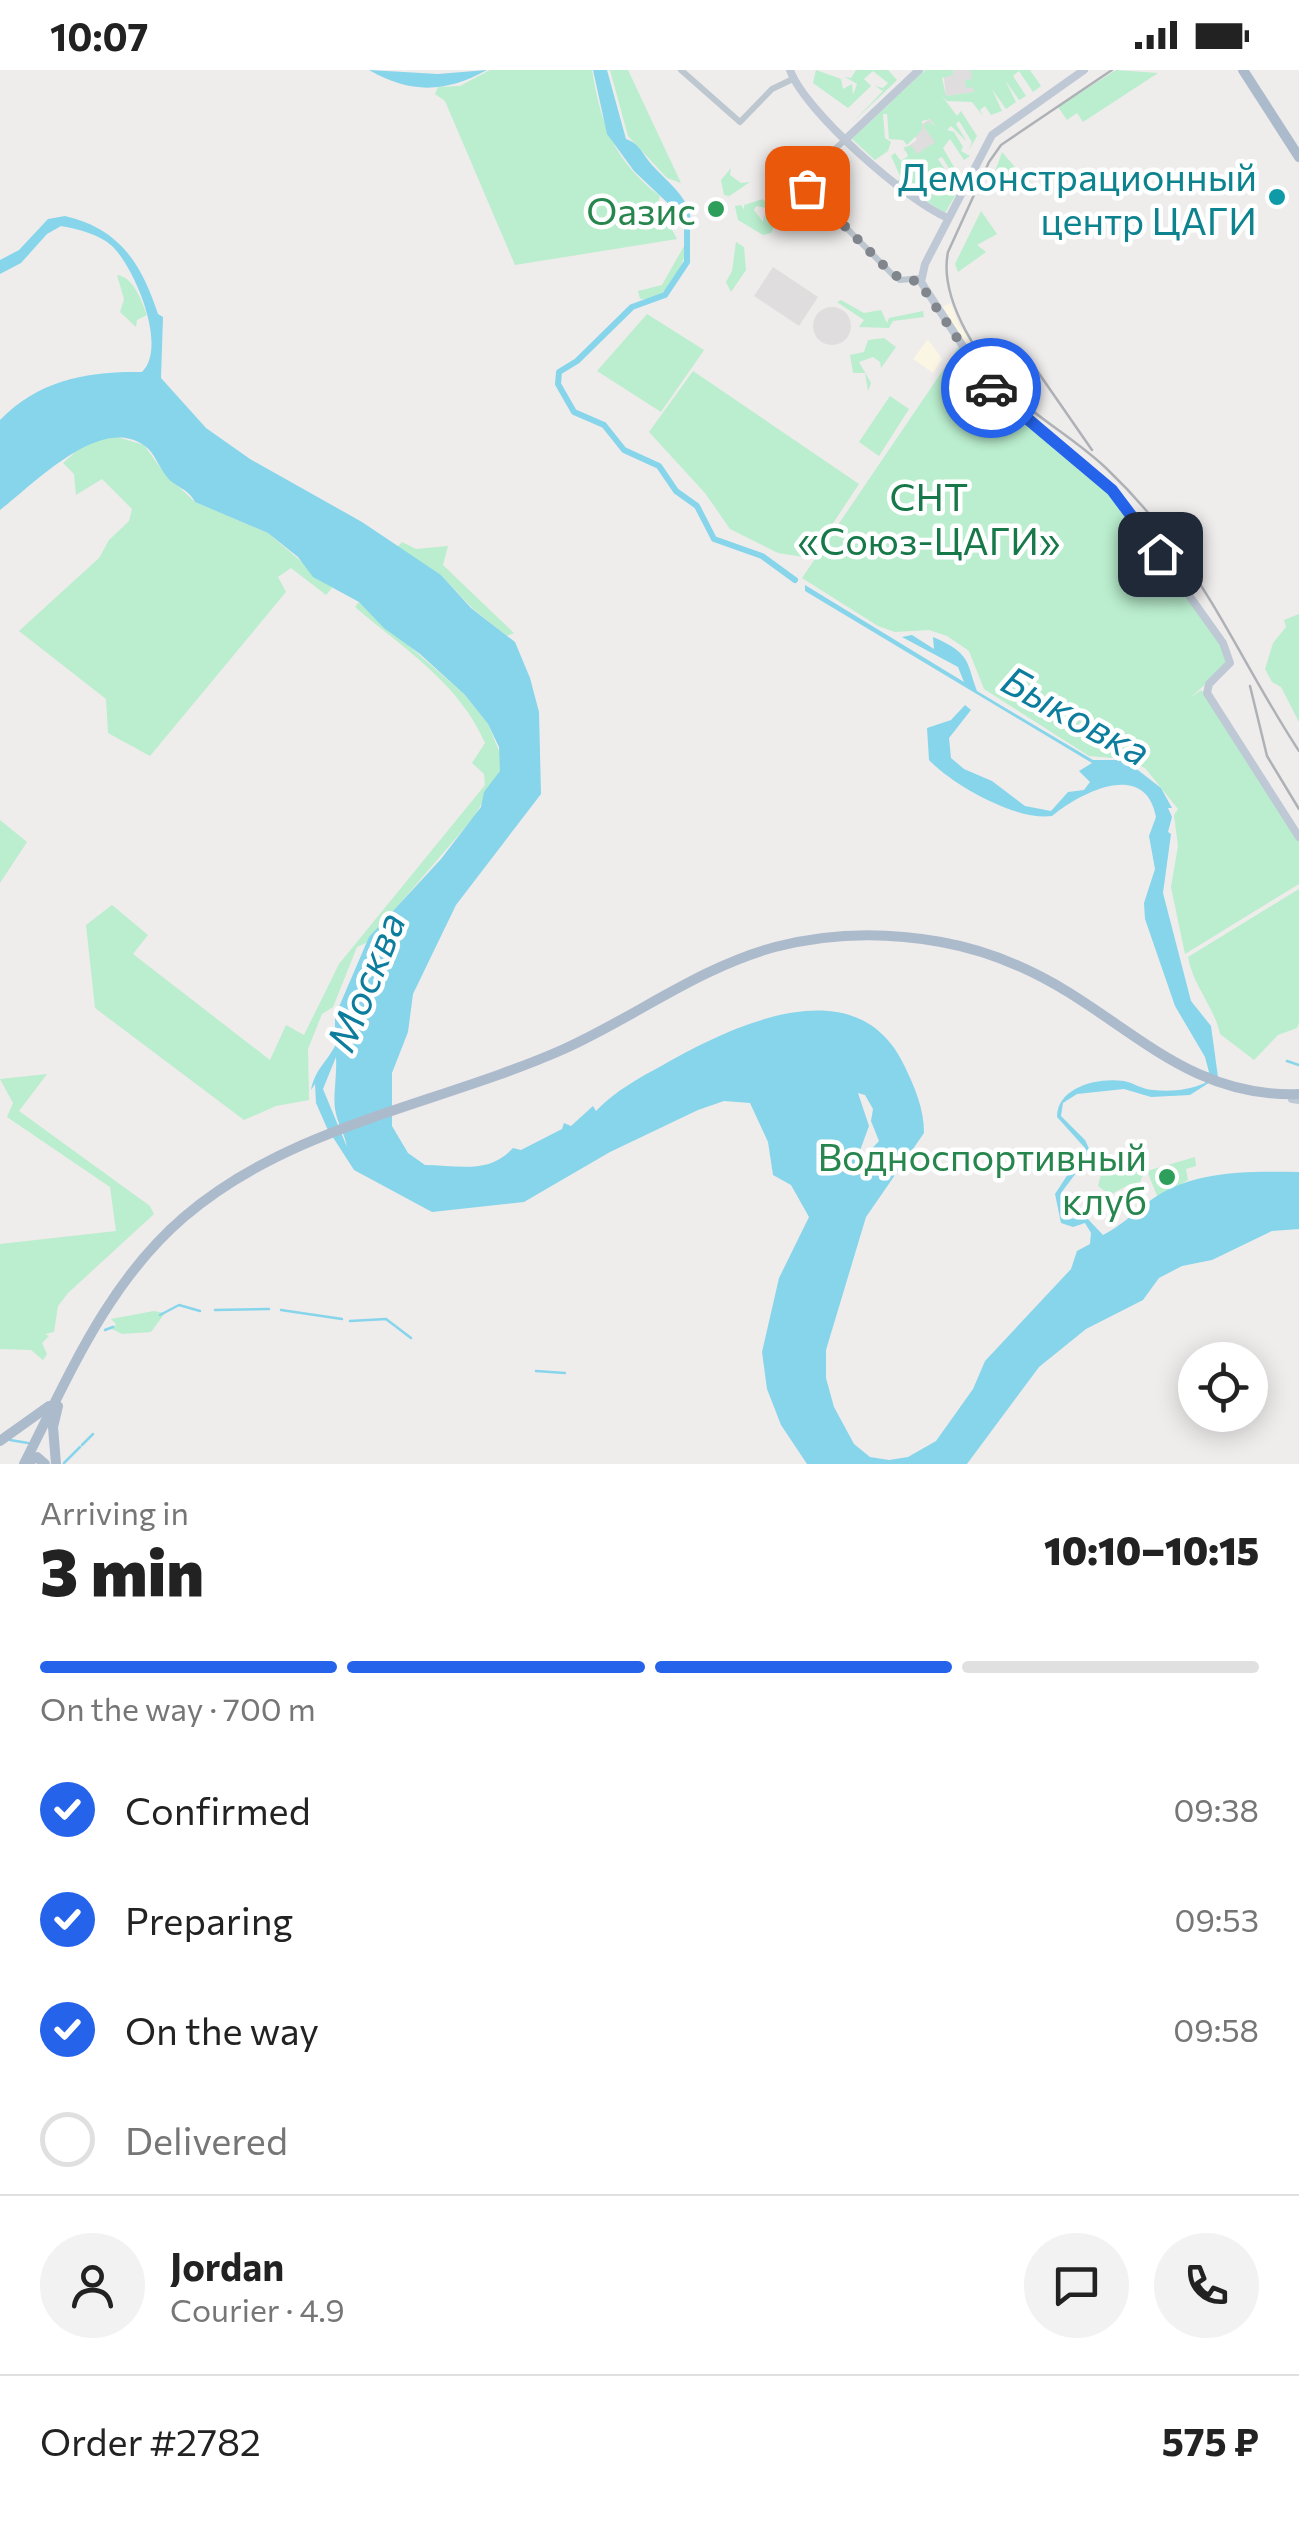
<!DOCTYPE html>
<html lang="en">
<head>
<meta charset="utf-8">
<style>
  :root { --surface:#fff; --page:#f2f2f2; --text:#222; --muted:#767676; --line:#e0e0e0; --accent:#2563eb }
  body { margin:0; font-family:Commissioner,sans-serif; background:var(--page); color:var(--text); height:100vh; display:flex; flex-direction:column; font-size:38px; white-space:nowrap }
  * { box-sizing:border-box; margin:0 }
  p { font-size:32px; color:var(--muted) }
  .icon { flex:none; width:55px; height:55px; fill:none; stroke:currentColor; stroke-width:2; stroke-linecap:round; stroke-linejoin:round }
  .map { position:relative; height:1394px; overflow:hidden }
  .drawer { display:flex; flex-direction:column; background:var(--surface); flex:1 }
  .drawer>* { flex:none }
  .controls { position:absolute; left:1178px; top:1272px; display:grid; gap:20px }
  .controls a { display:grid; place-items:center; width:90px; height:90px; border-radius:50%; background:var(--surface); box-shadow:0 5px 25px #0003; font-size:50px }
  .pin { position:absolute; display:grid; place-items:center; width:85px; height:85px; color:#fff; margin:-42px; border-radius:20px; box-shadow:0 5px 15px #0006 }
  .courier { position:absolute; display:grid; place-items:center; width:100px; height:100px; margin:-50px; border:8px solid #2563eb; border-radius:50%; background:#fff; color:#222; box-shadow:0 2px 12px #0007 }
  .summary em { font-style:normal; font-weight:800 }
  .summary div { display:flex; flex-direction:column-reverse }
  .summary { display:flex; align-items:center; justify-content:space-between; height:170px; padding:0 40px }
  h1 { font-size:65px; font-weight:800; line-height:75px }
  .bar { display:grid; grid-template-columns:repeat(4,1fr); gap:15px 10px; align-content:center; height:120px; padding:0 40px }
  .bar i { height:12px; border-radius:8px; background:var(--line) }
  .bar .current { background:var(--accent) }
  .bar p { grid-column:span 4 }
  .line { display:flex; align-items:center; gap:25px; padding:0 40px; border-top:2px solid var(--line) }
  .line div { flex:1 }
  .round { display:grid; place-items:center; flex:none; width:105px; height:105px; border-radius:52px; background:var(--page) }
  ol { padding:0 40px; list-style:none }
  li { display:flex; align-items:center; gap:30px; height:110px }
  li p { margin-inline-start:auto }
  li .icon { padding:10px; border-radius:50%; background:var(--accent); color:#fff; stroke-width:4 }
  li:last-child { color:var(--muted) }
  li i { width:55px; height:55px; border:5px solid var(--line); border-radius:50% }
  .status { display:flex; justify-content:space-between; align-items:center; height:70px; padding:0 50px; background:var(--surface); direction:ltr }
  .status svg { height:28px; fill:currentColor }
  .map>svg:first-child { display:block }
  .commercial { fill:#fbf5e4 }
  .education { fill:#e0ddde }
  .green { fill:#baeece }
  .water { fill:#87d5ea; fill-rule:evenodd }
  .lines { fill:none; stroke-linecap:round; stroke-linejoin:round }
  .stream { stroke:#87d5ea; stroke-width:2.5 }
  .river { stroke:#87d5ea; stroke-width:6 }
  .tertiary { stroke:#bdc7cf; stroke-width:6 }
  .secondary { stroke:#bfc9d6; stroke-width:8 }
  .primary { stroke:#acbbcc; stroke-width:10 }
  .rail { stroke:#aeb2b7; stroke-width:2.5 }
  .done { stroke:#80868c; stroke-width:10; stroke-dasharray:0 18 }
  .route { stroke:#2563eb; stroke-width:12 }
  .culture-dot { fill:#0f9aa8; stroke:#fff; stroke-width:4 }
  .leisure-dot { fill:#2e9e5b; stroke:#fff; stroke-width:4 }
  .labels { text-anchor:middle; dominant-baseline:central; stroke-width:9; stroke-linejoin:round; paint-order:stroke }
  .culture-label { font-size:38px; fill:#0d838f; stroke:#fff; text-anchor:end }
  .leisure-label { font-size:38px; fill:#27864d; stroke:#fff; text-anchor:end }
  .park-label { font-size:38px; fill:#177949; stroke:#fff }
  .water-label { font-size:40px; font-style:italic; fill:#0d7d9d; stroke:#fff }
</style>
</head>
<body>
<div class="status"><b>10:07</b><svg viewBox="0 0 49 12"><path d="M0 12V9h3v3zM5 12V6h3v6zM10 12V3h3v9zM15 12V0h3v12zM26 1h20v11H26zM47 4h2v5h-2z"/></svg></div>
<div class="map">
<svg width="1299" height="1394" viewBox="0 0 1299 1394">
  <rect width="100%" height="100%" fill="#efecec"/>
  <g class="commercial">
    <path d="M951 233 959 255 989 294 980 300 940 238Z"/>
    <path d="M928 269 942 289 933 303 913 289Z"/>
  </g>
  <g class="education">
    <path d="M943 0H1006L976 22 946 26Z"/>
    <path d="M930 49 941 67 928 93 903 80 917 70 911 60Z"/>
    <path d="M773 197 818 227 799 256 754 226Z"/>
    <circle cx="832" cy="256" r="19"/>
  </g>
  <g class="green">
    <path d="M490 0H592C601 55 614 91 660 126L658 133 677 169 515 195 445 31 435 24 438 17 460 16Z"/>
    <path d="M610 0H628L681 113 667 108 628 66Z"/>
    <path d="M816 0 841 9 843 19 852 14 853 25 857 14 845 7 851 8 856 0H888L897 10 852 53 883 21 875 16 883 18 888 13 873 1 864 9 871 16 848 38 813 13Z"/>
    <path d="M925 0H953V5L942 8 946 26 974 22 973 17 966 18 965 10 972 9 971 1 966 0H1030L1041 16 1033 22 1019 1 1013 6 1026 26 1019 30 1005 10 1016 32 1006 39 992 19 1002 41 991 45 985 36 980 40 983 46 972 32 947 31 942 26 957 46 961 41 977 66 969 80 972 72 959 51 956 54 967 72 951 56 947 60 954 62 963 77 961 81 970 86 964 90 950 69 943 78 958 104 955 108 942 87 938 89 952 110 950 115 947 110 943 114 948 120 953 117 956 124 945 143 896 112 901 108 891 86 895 83 901 91 908 86 904 77 912 76 917 84 935 72 923 56 928 52 935 56 930 49 922 51V60L907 75 903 70 889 69 887 44H883L885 68 891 72 888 81 875 90 852 69Z"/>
    <path d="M1116 0 1158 3 1083 52 1077 43 1067 50 1058 37Z"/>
    <path d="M1002 82 1019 102 998 114 991 113Z"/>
    <path d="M731 98 730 105 741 113 750 112 725 129 729 126 724 125 721 110Z"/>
    <path d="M763 129 771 139 756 136 754 140 763 152 764 145 773 150 771 154 777 150 771 163 763 165 738 150 735 136 741 135 744 140V135Z"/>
    <path d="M981 141 997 164 977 175 986 182 958 202 955 194Z"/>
    <path d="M688 169C685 194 670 232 640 229L638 221 662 215Z"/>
    <path d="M736 172 744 177 746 200 731 222 726 212 732 201Z"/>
    <path d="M117 205C133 207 141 229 147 245L137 250 136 257 120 242 124 229Z"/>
    <path d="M841 230 864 243 881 240 887 253 889 248 923 241 924 247 893 251 889 258 859 257 864 250 837 232Z"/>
    <path d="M647 244 704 280 661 342 597 301Z"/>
    <path d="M884 268 896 277 881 298 880 292 873 287 859 292 871 313 868 321 865 303H853L850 285 864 282 868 270Z"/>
    <path d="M960 275 997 327 1118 428 1225 582 1226 596 1190 628 1201 620 1205 624 1299 772V814L1185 884 1171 817 1178 776 1174 745 1178 739 1145 698 1124 689 1089 686 984 619 969 581 947 566 929 560 895 562 878 556 802 508Z"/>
    <path d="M693 301 859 414 810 488 778 483 730 459 705 423 649 362Z"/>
    <path d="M890 326 909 339 879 386 859 372Z"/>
    <path d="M117 367 144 375 165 404 195 432 268 463 332 518 326 525 291 498 278 507 286 522 150 686 108 663 106 629 19 561 99 488 109 470 129 451 132 439 102 409 76 425 74 404 63 393 88 371Z"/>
    <path d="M402 472 416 479 448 476 443 495 514 563 507 566 472 538 441 505 397 477Z"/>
    <path d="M359 532 465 625 488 654 501 686 500 701 474 747 366 873 357 877 333 937 322 944 308 979 309 1030 276 1036 244 1050 95 938 86 855 112 835 148 865 133 884 270 990 286 955 304 965 339 894 485 715 484 704 472 693 485 673C460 614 403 578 355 537Z"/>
    <path d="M1299 544V652L1281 617 1272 612 1265 599 1273 573 1286 557 1284 550Z"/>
    <path d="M0 750 27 772 0 813Z"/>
    <path d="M1299 819V952L1297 958 1278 965 1254 990 1220 964C1214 936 1193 916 1188 887Z"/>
    <path d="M47 1004 19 1041 150 1136 154 1144 68 1223 58 1236 54 1262 45 1264 49 1266 42 1273 47 1284 43 1290 31 1280 0 1279V1174L116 1161 110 1117 7 1047 13 1033 0 1009Z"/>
    <path d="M1195 1087 1196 1096 1186 1099 1188 1110 1158 1128 1147 1101Z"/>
    <path d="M1103 1096 1144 1102 1138 1118 1130 1114 1110 1125 1098 1116Z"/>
    <path d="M154 1241 165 1243 151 1262 122 1264 112 1259 116 1254 111 1249Z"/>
  </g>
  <g class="water">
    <path d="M369 0 438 4 487 0C445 23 411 24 369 0Z"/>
    <path d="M593 0H607L626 69C641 74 643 86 654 97 670 115 700 135 688 165L674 139 634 101 607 64Z"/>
    <path d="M65 146C120 159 141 193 158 244L163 247 161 308 206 358 250 389 362 452 441 505 471 538 515 572 530 608 539 642 541 724 456 835 413 924 408 962 392 1003V1056L408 1083 425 1095C456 1095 489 1105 513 1078L521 1080 562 1059 564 1053 571 1056 593 1036 596 1041C615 1021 639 1008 663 995 731 956 858 894 905 997 915 1018 924 1039 924 1063L866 1147 826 1280V1308L834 1337 854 1374 870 1387 889 1390 908 1387 936 1371 973 1319 985 1291 1071 1199 1077 1181 1090 1174 1091 1163 1085 1153 1073 1157 1061 1153 1055 1124 1085 1078 1057 1047C1057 1017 1098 1007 1124 1011 1134 1013 1141 1019 1153 1020 1172 1022 1189 1020 1205 1013L1209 1002 1205 987 1175 936 1145 849 1144 833 1155 799 1149 766 1156 747C1145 687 1077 725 1052 746 1017 751 954 716 929 690L927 658 951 650 965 635 971 640 949 668 951 688 964 699 992 711 1025 736 1051 741 1068 722 1084 720 1090 712 1079 701 1092 693 805 521V515L964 612 958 597 902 567 912 565 934 579 933 567C972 584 966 592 977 621L1093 690H1125L1161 718 1172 738H1168L1172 747 1168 762 1171 764 1163 823 1191 931 1211 956 1218 1007 1190 1025 1151 1027 1124 1019 1077 1024 1063 1033 1061 1046 1085 1070 1091 1083 1061 1123 1068 1149 1086 1147 1103 1165C1119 1157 1133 1144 1147 1133 1188 1100 1246 1101 1299 1102V1159L1272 1161 1212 1190 1182 1196 1159 1208 1143 1230 1086 1259 1039 1297 967 1394H807L781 1355 767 1319 762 1282 779 1208 809 1147 791 1115 773 1105 768 1072 750 1033 724 1031 698 1040 610 1082 524 1132 432 1142 354 1100 327 1058 316 1033 315 1014 311 1020C315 1000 325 994 335 976V946L369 867 441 789 481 737 484 722 500 701 499 677 488 654 465 625 420 584 384 558 359 532 313 507 298 487 268 463 195 432C188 418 176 418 167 407 159 398 155 383 145 376 101 343 34 414 0 440V350C39 310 87 301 142 302 168 277 135 198 112 176 99 164 78 159 61 156L47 164 21 193 0 204V190L19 180 48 149ZM336 987C337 1006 333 1027 335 1039 337 1053 345 1064 347 1077L323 1019ZM858 1023 865 1025 873 1039 871 1051 879 1071 863 1088 858 1086 869 1056Z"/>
  </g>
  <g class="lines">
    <g class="stream">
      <path d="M1287 991 1299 995"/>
      <path d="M215 1240 269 1239"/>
      <path d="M281 1240 342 1249"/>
      <path d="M160 1245 179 1235 200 1241"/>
      <path d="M350 1251 386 1249 411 1268"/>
      <path d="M105 1260 113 1257"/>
      <path d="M536 1301 565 1303"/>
      <path d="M10 1370 28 1373"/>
      <path d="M82 1375 93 1364"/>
      <path d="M64 1393 80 1377"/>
    </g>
    <path class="river" d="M687 159V192L665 225 632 237 577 291 559 302 558 314 574 342 604 355 624 380 659 396 676 421 697 436 714 469 762 486 795 510"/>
    <g class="tertiary">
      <path d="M681 0 740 52 772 19 793 9"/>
      <path d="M846 69 800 111 893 205 900 210 921 208"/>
    </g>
    <g class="secondary">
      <path d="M790 0C805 42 907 131 948 148"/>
      <path d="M1084 0 992 65 925 194 921 212 985 310 1119 427 1223 573 1230 593 1209 614 1207 623 1299 767"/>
      <path d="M847 68 919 0"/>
      <path d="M1292 1029 1299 1030"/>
    </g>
    <g class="primary">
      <path d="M1243 0 1299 87"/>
      <path d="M0 1371 49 1336"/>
      <path d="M26 1393 37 1387 45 1394"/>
      <path d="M24 1394C69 1306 107 1213 184 1147 291 1055 438 1035 564 979 635 947 698 898 775 877 829 863 886 862 941 872 986 880 1029 898 1068 922 1144 969 1201 1028 1299 1024"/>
      <path d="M56 1394 53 1357 58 1336"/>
    </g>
    <g class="rail">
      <path d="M1112 0 1001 75 989 92 948 182C938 230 983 297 1017 328 1045 353 1079 372 1107 399 1130 421 1153 447 1172 473 1221 539 1254 613 1299 681"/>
      <path d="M1031 292 1092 380"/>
      <path d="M1250 616 1267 686 1299 739"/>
    </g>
  </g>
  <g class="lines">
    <path class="done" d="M807 118 893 205 919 212 991 318"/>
    <path class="route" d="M991 318 1112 420 1160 484"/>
  </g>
  <circle class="culture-dot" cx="1277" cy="127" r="10"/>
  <g class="leisure-dot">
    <circle cx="716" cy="139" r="10"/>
    <circle cx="1167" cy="1107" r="10"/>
  </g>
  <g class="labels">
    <g class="culture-label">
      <text x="1257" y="105">Демонстрационный<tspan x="1257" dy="44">центр ЦАГИ</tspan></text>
    </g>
    <g class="leisure-label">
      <text x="696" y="139">Оазис</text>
      <text x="1147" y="1085">Водноспортивный<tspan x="1147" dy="44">клуб</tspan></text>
    </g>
    <g class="park-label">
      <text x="929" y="425">СНТ<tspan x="929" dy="44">«Союз-ЦАГИ»</tspan></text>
    </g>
    <g class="water-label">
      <text transform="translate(1077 644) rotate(29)">Быковка</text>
      <text transform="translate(364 911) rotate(-68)">Москва</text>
    </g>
  </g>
</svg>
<div class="controls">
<a><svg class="icon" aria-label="locate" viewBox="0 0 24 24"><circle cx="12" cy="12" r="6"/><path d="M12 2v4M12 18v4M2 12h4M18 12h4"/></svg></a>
</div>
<div class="pin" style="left:807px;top:118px;background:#ea580c"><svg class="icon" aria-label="bag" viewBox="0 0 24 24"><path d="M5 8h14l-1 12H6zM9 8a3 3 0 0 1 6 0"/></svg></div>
<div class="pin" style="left:1160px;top:484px;background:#1f2937"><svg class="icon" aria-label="home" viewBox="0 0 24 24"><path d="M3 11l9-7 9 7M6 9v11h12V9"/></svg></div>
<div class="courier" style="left:991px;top:318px"><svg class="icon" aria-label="car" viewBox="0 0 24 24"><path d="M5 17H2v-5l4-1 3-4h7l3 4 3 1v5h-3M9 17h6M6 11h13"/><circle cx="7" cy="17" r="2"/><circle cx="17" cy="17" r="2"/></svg></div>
</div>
<section class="drawer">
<div class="summary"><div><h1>3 min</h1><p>Arriving in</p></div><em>10:10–10:15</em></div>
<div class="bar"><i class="current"></i><i class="current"></i><i class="current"></i><i></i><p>On the way · 700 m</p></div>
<ol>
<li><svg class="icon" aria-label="check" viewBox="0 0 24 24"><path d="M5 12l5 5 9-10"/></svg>Confirmed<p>09:38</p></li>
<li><svg class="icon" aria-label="check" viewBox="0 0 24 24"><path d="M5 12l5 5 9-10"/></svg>Preparing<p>09:53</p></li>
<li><svg class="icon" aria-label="check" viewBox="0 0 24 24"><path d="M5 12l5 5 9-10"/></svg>On the way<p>09:58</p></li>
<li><i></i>Delivered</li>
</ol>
<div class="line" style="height:180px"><a class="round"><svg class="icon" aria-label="person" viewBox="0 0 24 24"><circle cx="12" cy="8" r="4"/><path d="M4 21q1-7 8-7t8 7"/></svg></a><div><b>Jordan</b><p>Courier · 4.9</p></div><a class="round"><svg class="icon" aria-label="chat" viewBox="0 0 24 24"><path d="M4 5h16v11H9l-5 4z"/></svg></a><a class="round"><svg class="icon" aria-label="phone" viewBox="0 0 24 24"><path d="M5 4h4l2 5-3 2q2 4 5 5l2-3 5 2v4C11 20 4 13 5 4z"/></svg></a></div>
<div class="line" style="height:130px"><div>Order #2782</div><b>575 ₽</b></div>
</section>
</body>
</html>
